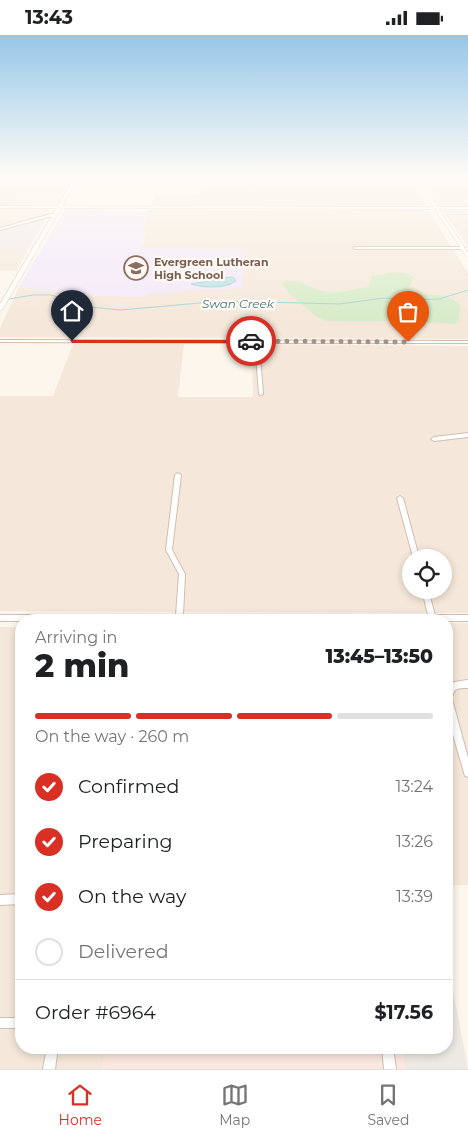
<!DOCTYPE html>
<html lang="en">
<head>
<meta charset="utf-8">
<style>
  :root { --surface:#fff; --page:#f2f2f2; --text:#202124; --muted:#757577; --line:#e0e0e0; --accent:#d93025 }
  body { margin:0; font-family:Montserrat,sans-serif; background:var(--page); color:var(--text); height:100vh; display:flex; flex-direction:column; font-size:19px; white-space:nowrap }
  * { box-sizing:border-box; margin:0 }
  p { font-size:16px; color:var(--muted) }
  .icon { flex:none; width:28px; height:28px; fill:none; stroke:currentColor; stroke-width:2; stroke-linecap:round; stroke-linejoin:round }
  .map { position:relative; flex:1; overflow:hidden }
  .details { position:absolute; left:15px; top:579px; width:438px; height:440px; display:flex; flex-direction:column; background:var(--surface); border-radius:20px; box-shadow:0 2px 8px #0003 }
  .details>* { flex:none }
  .tools { position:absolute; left:402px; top:514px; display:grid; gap:10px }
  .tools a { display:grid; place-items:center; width:50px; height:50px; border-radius:50%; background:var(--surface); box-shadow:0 2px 8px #0003; font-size:25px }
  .pin { position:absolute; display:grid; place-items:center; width:42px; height:42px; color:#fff; margin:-51px -21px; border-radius:50% 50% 50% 0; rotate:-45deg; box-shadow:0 0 5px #0007 }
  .pin .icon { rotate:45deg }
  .courier { position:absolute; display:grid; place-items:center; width:50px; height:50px; margin:-25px; border:4px solid #d93025; border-radius:50%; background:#fff; color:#222; box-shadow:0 1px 6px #0007 }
  .head em { font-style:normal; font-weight:800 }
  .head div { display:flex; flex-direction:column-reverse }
  .head { display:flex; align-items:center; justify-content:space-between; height:85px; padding:0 20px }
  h1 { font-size:32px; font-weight:800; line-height:38px }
  .bar { display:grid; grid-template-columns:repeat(4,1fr); gap:8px 5px; align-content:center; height:60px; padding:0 20px }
  .bar i { height:6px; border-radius:4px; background:var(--line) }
  .bar .on { background:var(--accent) }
  .bar p { grid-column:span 4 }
  .line { display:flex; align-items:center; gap:12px; padding:0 20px; border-top:1px solid var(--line) }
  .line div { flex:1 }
  ol { padding:0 20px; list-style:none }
  li { display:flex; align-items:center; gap:15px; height:55px }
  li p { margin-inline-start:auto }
  li .icon { padding:5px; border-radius:50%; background:var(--accent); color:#fff; stroke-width:4 }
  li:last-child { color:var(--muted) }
  li i { width:28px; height:28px; border:2px solid var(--line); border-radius:50% }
  .status { display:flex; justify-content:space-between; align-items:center; height:35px; padding:0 25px; background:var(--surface); direction:ltr }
  .status svg { height:14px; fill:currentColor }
  .tabs { display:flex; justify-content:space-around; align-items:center; height:70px; border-top:1px solid var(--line); background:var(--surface); font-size:14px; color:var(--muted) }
  .tabs a { display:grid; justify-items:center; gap:2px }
  .tabs .on { color:var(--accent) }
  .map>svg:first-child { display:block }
  .residential { fill:#f5e8da; fill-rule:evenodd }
  .commercial { fill:#fde8e0 }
  .industrial { fill:#efe9e4 }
  .education { fill:#f3e8fa }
  .green { fill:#d8ecc9 }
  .water { fill:#bfe3e8; stroke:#a5d3da }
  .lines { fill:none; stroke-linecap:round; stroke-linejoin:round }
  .stream { stroke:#a5d3da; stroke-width:1 }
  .minor-casing { stroke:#d1beb0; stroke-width:2 }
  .tertiary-casing { stroke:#d1beb0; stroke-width:1 }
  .secondary-casing { stroke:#d6c0b0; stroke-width:1 }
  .minor { fill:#fff; fill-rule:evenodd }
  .tertiary { fill:#fff; fill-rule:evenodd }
  .secondary { fill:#fff; fill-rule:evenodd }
  .route { fill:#d93025 }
  .done { stroke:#a89285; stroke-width:5; stroke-dasharray:0 9 }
  .labels { text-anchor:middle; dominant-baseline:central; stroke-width:4.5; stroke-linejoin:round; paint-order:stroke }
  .far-education-label { font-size:11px; font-weight:bold; fill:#785e54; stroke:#fffaf3; text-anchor:start }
  .far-water-label { font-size:12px; font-style:italic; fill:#437c86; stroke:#fffaf3 }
</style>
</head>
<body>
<div class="status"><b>13:43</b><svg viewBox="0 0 49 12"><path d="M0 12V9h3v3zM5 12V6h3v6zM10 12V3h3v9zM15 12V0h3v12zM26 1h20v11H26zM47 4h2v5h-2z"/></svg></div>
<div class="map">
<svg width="468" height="1034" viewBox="0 0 468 1034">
  <rect width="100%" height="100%" fill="#fdf6ec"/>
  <g class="residential">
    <path d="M0 140H75L64 157 25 158 14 171H0Z"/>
    <path d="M83 140H407L427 171H152L155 161 200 160 204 142Z"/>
    <path d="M418 140H468V172H440Z"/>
    <path d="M147 175H428L468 238V304L0 302V293L19 252 84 260 142 262 242 214 143 213Z"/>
    <path d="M442 175H468V212Z"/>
    <path d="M49 176 48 180 0 195V179L12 186Z"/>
    <path d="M0 214H28L17 236H0Z"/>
    <path d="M73 309H184L178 362H253L252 309 468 311V578L0 576V361H53ZM411 522H444V555H411Z"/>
    <rect x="446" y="588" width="22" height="262"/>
    <path d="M0 592H21V1012L105 1013 103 1034H0Z"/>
  </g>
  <g class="commercial">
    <path d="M64 157 56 170 14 171 25 158Z"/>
    <path d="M1 173H48L50 174 49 176 12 186 0 179Z"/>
    <path d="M105 1012 402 1013 405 1034H103Z"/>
  </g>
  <g class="industrial">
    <path d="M48 180 28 214H0V195Z"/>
    <path d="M446 918 468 1034H405L402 1013 446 1012Z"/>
  </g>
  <path class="education" d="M72 174 146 177 143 213 242 214 243 253 149 258 142 262 84 260 19 252 64 176Z"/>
  <path class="green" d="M396 237 409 239 414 242 409 253C424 266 445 252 460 271L459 286 455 289 392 286H327L317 282 293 262 281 248C296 241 312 255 326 257 340 259 355 254 369 252L372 241Z"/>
  <path class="water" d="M230 242H233L236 246C226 254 203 253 191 249Z"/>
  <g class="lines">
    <path class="stream" d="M9 264 33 260H51L91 272 120 275 223 266 339 269 384 263 409 265 439 264 468 255"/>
    <g class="minor-casing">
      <g id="minor">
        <path d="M55 178 56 180 0 195V193Z"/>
        <path d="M354 212H463L465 213 463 214H355L353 213Z"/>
        <path d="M0 305 468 306V308H259L263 359 261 360 259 359 255 308 0 307Z"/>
        <path d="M468 398V402L434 406 431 404 434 402Z"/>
        <path d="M178 438 181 440 172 515 185 539 183 580H428L422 555H428L435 580H468V586H446V585H21V586H0V580H176L179 539 166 515 175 440Z"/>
        <path d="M400 461 403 463 419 522H413L397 463Z"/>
        <path d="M468 645V653C458 653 453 653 452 664L468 723V742L465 741 464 738C460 722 441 666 447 653 450 646 461 646 468 645Z"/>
        <path d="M21 859V869L0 870V860Z"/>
        <rect x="0" y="983" width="21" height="10"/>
        <path d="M47 1012H58L55 1034H43Z"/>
        <path d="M382 1012H393L396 1034H384Z"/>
      </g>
    </g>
    <g class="tertiary-casing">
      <path id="tertiary" d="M413 140H416L438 172H468V174H439L468 218V222L466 221 435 174 0 173V171L434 172Z"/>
    </g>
    <g class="secondary-casing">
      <path id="secondary" d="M76 140H80L3 274 0 276V269Z"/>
    </g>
    <use href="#minor" class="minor"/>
    <use href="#tertiary" class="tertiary"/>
    <use href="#secondary" class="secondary"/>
  </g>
  <linearGradient id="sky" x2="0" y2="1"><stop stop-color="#97c7e8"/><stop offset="0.49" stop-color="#fefbf6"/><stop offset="1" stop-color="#fefbf6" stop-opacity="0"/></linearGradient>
  <rect width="468" height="284" fill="url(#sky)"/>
  <path class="route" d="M70 305H251L253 306 251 308H72Z"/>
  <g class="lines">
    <path class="done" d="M251 306 408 307"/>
  </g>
  <defs>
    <g id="school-ring" transform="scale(1.25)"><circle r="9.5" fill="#fffaf3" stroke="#8d6e63" stroke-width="1.5"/><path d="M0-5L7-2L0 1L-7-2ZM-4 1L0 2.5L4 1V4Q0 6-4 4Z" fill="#8d6e63"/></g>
  </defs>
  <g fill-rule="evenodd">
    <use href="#school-ring" x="136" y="233"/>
  </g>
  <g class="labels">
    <g class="far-education-label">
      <text x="154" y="227">Evergreen Lutheran<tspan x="154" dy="13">High School</tspan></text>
    </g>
    <g class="far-water-label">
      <text x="238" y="268">Swan Creek</text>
    </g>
  </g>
</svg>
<div class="tools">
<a><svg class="icon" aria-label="locate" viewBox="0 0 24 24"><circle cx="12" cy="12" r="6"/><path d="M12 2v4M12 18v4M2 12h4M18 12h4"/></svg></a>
</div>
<div class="pin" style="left:408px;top:307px;background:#ea580c"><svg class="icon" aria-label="bag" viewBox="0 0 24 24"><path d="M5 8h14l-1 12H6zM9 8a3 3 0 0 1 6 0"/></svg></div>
<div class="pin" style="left:72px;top:306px;background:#1f2937"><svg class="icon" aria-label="home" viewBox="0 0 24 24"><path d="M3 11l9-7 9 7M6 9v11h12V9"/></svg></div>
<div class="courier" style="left:251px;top:306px"><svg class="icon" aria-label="car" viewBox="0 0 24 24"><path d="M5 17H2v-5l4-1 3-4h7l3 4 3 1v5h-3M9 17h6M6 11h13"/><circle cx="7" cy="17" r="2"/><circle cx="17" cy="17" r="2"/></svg></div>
<section class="details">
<div class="head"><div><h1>2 min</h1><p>Arriving in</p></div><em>13:45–13:50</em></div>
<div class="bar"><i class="on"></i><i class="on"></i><i class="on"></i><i></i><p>On the way · 260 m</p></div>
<ol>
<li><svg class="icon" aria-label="check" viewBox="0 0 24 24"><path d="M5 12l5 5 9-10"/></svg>Confirmed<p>13:24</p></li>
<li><svg class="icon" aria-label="check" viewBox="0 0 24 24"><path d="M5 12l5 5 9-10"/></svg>Preparing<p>13:26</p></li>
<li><svg class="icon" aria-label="check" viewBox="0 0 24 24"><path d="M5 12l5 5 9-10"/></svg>On the way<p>13:39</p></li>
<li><i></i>Delivered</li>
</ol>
<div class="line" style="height:65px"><div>Order #6964</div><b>$17.56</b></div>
</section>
</div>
<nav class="tabs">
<a class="on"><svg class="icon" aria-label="home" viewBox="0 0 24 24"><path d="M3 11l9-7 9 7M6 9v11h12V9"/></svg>Home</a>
<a><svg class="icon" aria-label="map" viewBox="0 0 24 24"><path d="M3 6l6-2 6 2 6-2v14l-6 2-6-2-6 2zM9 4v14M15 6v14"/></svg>Map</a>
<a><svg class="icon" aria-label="saved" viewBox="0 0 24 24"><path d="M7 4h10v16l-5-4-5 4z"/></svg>Saved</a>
</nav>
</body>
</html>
